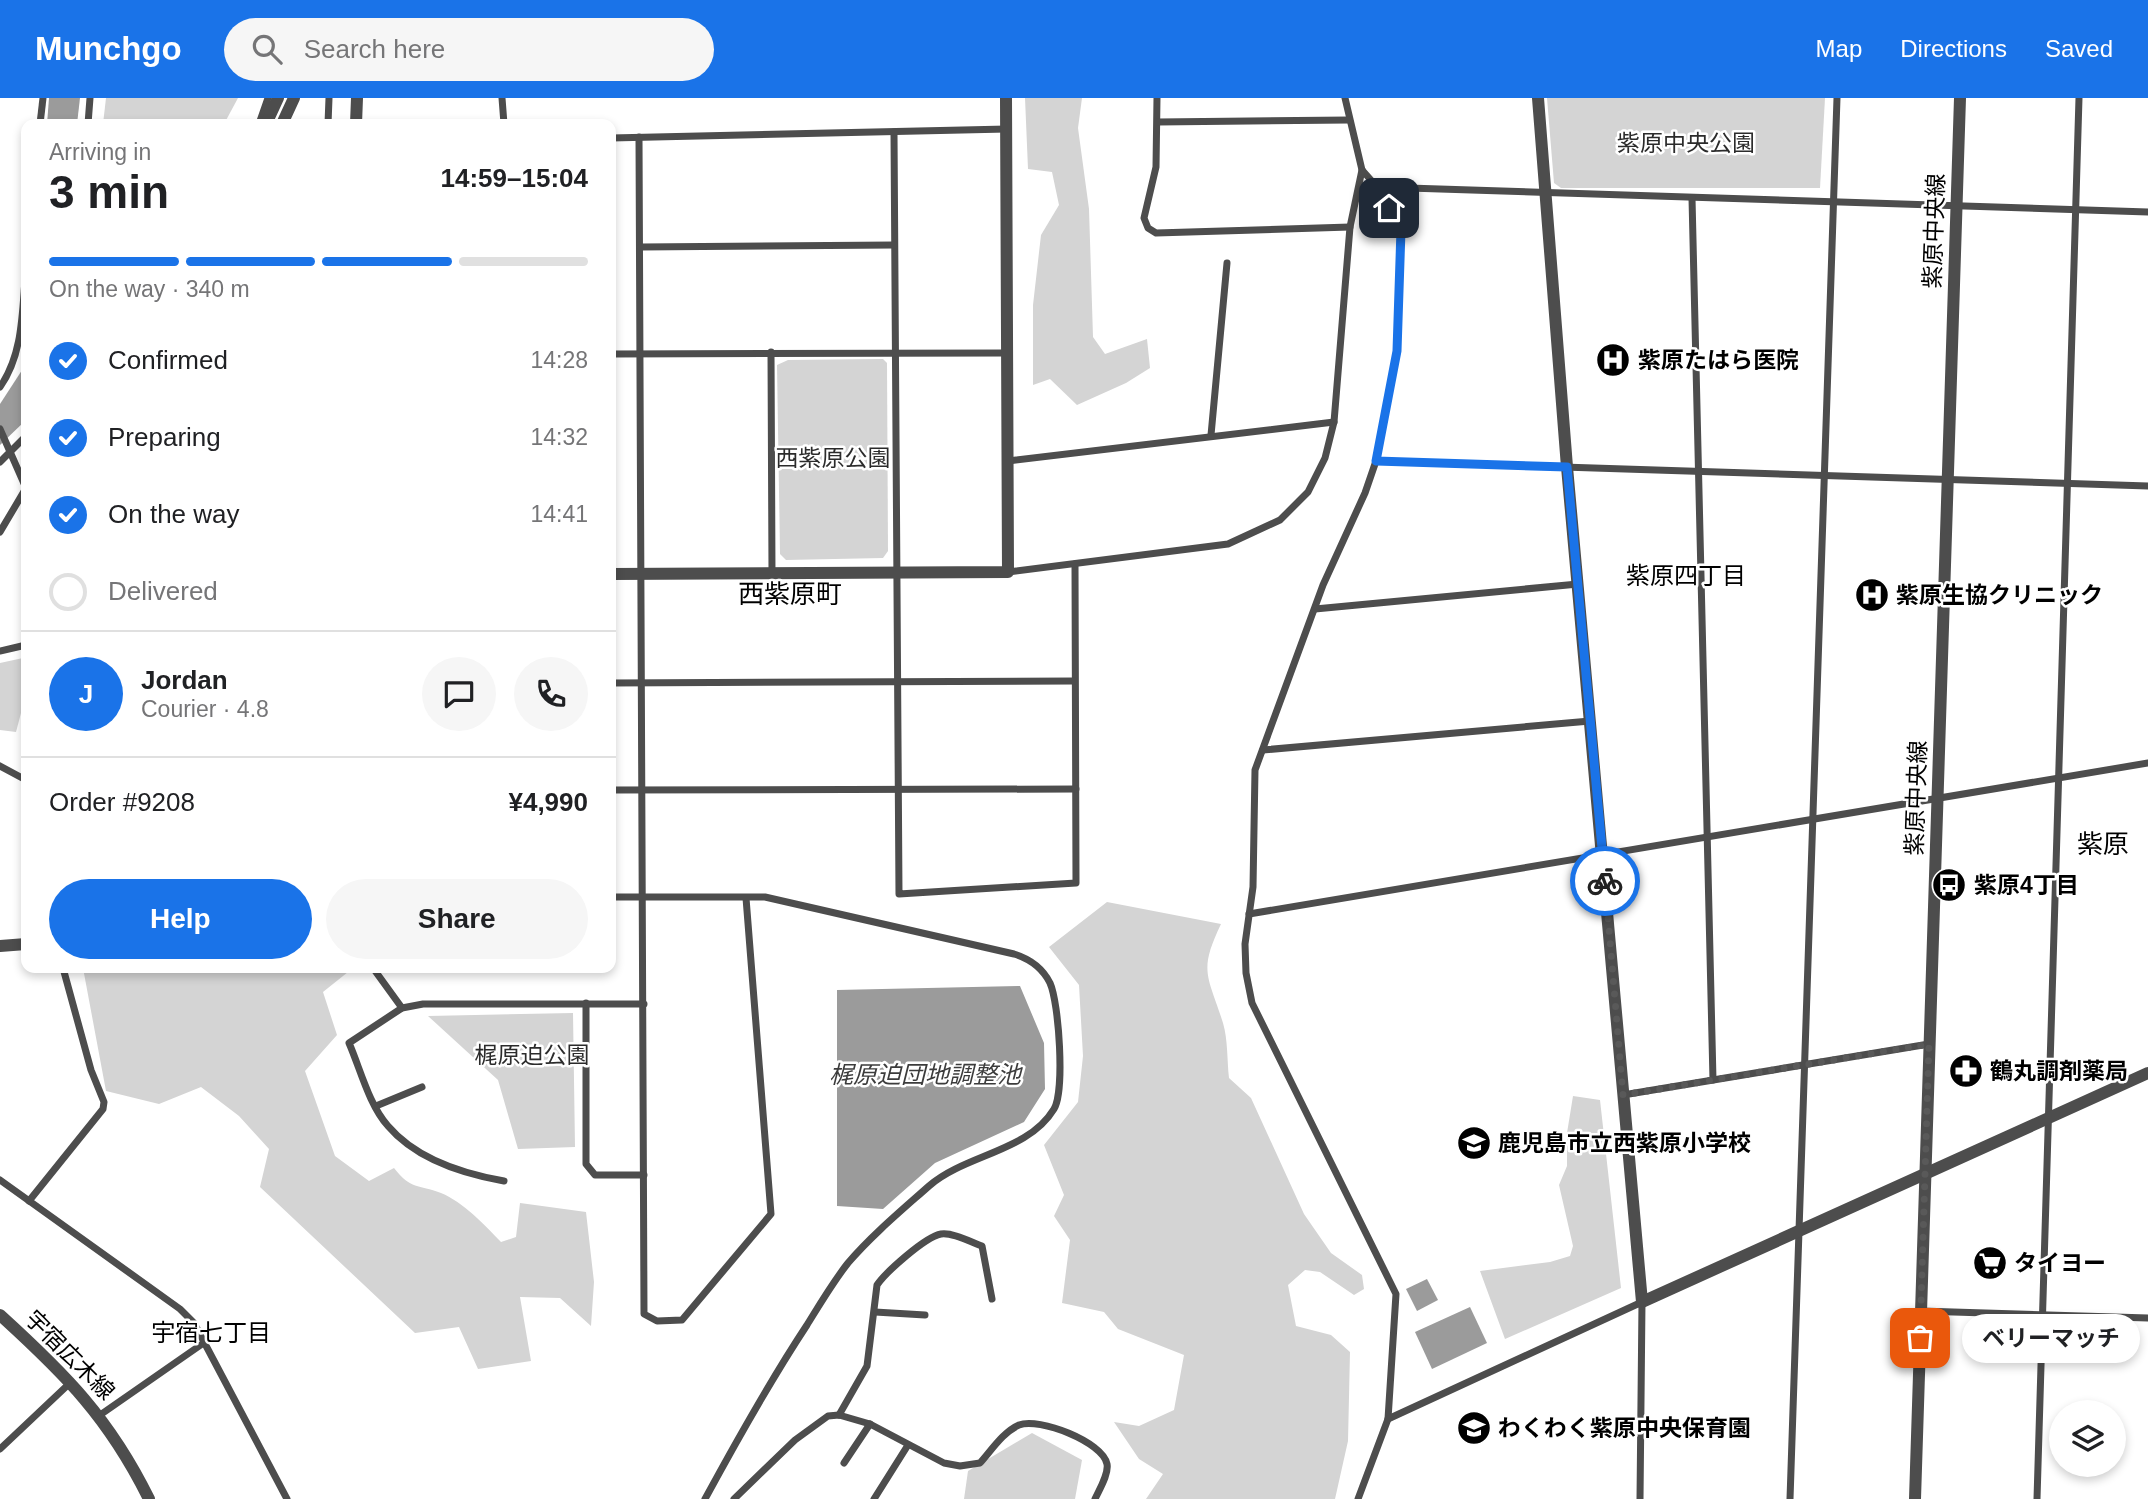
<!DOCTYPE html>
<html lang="en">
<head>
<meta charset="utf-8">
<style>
  :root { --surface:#fff; --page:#f6f6f6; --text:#202124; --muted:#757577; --line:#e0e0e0; --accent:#1a73e8 }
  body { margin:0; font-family:Arial,"Noto Sans JP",sans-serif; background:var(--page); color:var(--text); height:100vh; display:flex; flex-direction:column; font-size:26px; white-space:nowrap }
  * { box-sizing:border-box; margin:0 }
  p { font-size:23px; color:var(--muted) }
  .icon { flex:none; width:38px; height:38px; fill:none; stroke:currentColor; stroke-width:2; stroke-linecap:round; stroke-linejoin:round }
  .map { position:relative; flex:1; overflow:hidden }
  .panel { position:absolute; left:21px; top:21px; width:595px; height:854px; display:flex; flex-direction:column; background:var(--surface); border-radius:14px; box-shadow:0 4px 10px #0003 }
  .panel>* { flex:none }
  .tools { position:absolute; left:2049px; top:1302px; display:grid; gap:14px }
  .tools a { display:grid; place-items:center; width:77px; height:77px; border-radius:50%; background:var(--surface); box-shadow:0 4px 10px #0003; font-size:35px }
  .pin { position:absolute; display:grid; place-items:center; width:60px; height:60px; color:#fff; margin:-30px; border-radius:14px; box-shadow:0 4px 10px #0006 }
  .courier { position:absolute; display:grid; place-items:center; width:70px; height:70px; margin:-35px; border:5px solid #1a73e8; border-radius:50%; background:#fff; color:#222; box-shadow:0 2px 9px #0007 }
  .bubble { position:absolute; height:49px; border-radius:24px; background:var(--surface); box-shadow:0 4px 10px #0003; font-size:23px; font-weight:700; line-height:49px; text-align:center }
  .summary em { font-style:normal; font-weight:700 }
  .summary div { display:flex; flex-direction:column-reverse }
  .summary { display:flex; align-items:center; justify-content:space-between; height:119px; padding:0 28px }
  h1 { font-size:46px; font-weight:700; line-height:52px }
  .bar { display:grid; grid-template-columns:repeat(4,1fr); gap:10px 7px; align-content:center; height:84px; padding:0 28px }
  .bar i { height:9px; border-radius:5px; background:var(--line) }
  .bar .current { background:var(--accent) }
  .bar p { grid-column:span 4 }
  .line { display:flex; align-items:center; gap:18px; padding:0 28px; border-top:2px solid var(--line) }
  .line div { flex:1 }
  .round { display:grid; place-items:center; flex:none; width:74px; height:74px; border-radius:37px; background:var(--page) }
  ol { padding:0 28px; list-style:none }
  li { display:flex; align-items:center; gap:21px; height:77px }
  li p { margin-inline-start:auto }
  li .icon { padding:7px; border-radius:50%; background:var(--accent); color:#fff; stroke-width:4 }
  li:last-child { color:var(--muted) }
  li i { width:38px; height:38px; border:4px solid var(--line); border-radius:50% }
  .primary-button { display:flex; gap:14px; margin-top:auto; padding:14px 28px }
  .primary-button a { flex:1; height:80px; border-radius:42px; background:var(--accent); color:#fff; font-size:28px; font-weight:700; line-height:80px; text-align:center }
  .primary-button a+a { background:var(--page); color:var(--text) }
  header { display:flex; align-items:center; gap:42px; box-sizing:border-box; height:98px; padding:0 35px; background:var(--accent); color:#fff }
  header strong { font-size:33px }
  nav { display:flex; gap:38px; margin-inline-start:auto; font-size:24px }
  .search { width:490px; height:63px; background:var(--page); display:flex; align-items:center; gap:18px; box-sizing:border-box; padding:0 24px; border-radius:38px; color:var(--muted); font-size:26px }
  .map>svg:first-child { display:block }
  .green { fill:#d4d4d4 }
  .water { fill:#9b9b9b }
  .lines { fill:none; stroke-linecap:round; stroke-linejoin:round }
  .minor { stroke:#4d4d4d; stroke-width:7 }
  .tertiary { stroke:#4d4d4d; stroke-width:12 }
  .done { stroke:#595959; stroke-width:7; stroke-dasharray:0 12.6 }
  .route { stroke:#1a73e8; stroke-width:9 }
  .labels { text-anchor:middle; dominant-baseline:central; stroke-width:5; stroke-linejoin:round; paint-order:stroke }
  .park-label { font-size:23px; fill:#2b2b2b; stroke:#fff }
  .street-label { font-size:23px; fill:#000; stroke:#fff }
  .poi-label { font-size:23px; font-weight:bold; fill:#000; stroke:#fff; text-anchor:start }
  .neighbourhood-label { font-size:24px; fill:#000; stroke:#fff }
  .water-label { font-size:24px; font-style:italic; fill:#3c3c3c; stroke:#fff }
  .quarter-label { font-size:26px; fill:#000; stroke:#fff }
</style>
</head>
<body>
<header>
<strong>Munchgo</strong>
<div class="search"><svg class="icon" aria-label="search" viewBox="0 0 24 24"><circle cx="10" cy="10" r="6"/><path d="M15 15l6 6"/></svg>Search here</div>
<nav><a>Map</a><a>Directions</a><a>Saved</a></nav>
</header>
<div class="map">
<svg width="2148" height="1401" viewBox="0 0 2148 1401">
  <rect width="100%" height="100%" fill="#fff"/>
  <g class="green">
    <path d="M106 0H238L224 26H103Z"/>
    <path d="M1025 0H1082L1078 30 1089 111 1093 239 1105 256 1147 241 1150 270 1126 285 1077 307 1050 281 1033 287V207L1041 137 1059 107 1052 74 1028 71Z"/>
    <path d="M1547 0H1825L1820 90H1561L1554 85Z"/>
    <path d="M883 261 887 265 888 453 883 460 786 462 780 456 777 267 788 262Z"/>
    <path d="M23 560 26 596 16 634 0 632V565Z"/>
    <path d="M1107 804 1221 826C1198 874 1208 877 1223 925 1228 942 1227 962 1229 980L1251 1000 1304 1116 1331 1155 1362 1177 1364 1191 1354 1197 1320 1174 1305 1172 1288 1187 1296 1228 1331 1237 1350 1254 1348 1343 1335 1401H1146L1163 1376 1139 1361 1114 1324 1139 1328 1174 1312 1184 1257 1118 1231 1104 1214 1062 1205 1070 1142 1054 1118 1064 1097 1044 1047 1078 1004 1083 958 1079 887 1049 849Z"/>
    <path d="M83 870H353L323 894 337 937 305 973 335 1058 369 1083 394 1070C411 1092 418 1086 441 1095 463 1104 485 1127 501 1144L516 1139 520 1105 586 1114 594 1184 591 1228 560 1200 520 1199 531 1263 478 1271 459 1229 415 1235 260 1089 269 1051 239 1018 201 989 159 1006 106 993Z"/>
    <path d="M573 915 575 1049 518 1051 498 982 428 918Z"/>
    <path d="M1573 998 1600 1002 1621 1190 1505 1241 1480 1173 1550 1164 1570 1158 1573 1148 1559 1087 1567 1068V1035Z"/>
    <path d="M1032 1335 1082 1362 1075 1401H964L968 1373Z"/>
  </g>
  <g class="water">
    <path d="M49 0H80L77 26H47Z"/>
    <path d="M26 266V322L0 347V306Z"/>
    <path d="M1020 888 1044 945 1045 991 1024 1024 935 1065 883 1111 837 1108V892Z"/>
    <path d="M1427 1181 1438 1202 1417 1213 1406 1191Z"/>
    <path d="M1470 1209 1487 1245 1432 1271 1415 1234Z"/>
  </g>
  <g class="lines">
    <g class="minor">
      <path d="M502 0 504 26"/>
      <path d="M1157 0 1156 69 1144 120 1148 130 1156 135 1350 129"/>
      <path d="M1345 0 1362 72 1377 89 1401 132 1397 253 1376 363 1365 395 1323 487 1255 672 1253 789 1245 846 1246 875 1252 905 1396 1196 1388 1321 1358 1401"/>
      <path d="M1158 24 1349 22"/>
      <path d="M40 26 43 0"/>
      <path d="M88 26 90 0"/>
      <path d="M259 26 268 0"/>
      <path d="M328 26 329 0"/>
      <path d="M894 34 899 796 1076 785 1075 466"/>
      <path d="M639 39 644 1216 657 1223 682 1222 771 1116 746 800"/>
      <path d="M611 40 1007 31"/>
      <path d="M1377 89 2148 114"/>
      <path d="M1692 100 1713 982"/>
      <path d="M641 149 894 147"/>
      <path d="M771 254 772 475"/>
      <path d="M611 256 1007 255"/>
      <path d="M0 289C24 255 22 211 26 170"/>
      <path d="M0 331 26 390 0 434"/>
      <path d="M1211 337 1227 165"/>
      <path d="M1008 363 1334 324"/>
      <path d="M1376 363 2148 388"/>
      <path d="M0 364 26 338"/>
      <path d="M1008 474 1228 446 1280 422 1308 394 1325 360 1334 324 1350 129 1362 72"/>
      <path d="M1315 511 1578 486"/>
      <path d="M0 553 26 547"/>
      <path d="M611 585 1074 583"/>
      <path d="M1263 652 1590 623"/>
      <path d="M0 668 26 682"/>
      <path d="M611 692 1076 691"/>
      <path d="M611 799H765L1014 856C1030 861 1042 869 1050 885 1059 905 1065 993 1054 1011 1028 1054 966 1056 929 1088 902 1112 872 1137 848 1165 833 1184 820 1206 807 1227 770 1283 737 1342 705 1401"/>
      <path d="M1249 816 2148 665"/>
      <path d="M373 870 402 910"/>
      <path d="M586 905V1066L595 1077H644"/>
      <path d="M1623 997 1929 946"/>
      <path d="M376 1008 422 989"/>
      <path d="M0 1082 180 1211 194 1225 287 1401"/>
      <path d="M504 1083C464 1076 416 1061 388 1028 369 1007 360 970 349 945L402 910 423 906H644"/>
      <path d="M29 1103 103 1011 104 1004 91 972 63 870"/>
      <path d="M1921 1213 2148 1220"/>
      <path d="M875 1214 925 1217"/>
      <path d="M100 1317 205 1244"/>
      <path d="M839 1317 867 1268 877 1187C886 1174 925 1139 941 1136 952 1134 971 1144 982 1148L992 1201"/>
      <path d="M1388 1321 1642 1204 1640 1401"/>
      <path d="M0 1351 71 1284"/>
      <path d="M844 1365 870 1326"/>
      <path d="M734 1401 795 1342 828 1318 839 1317 870 1326 944 1365 960 1368 980 1365C991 1353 1003 1334 1019 1327 1039 1319 1103 1344 1107 1366 1109 1376 1099 1392 1095 1401"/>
      <path d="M874 1401 908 1347"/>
      <path d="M1790 1401 1837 0"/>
      <path d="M2037 1401 2079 0"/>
    </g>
    <g class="tertiary">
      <path d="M1538 0 1567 369 1642 1204 2148 975"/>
      <path d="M266 26 278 0"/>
      <path d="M282 26 294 0"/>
      <path d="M356 26 357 0"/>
      <path d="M611 476 1008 474 1006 0"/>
      <path d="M0 848 26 846"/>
      <path d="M0 1217C66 1277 109 1320 149 1401"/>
      <path d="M1915 1401 1960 0"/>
    </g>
  </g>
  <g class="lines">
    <path class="done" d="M1605 783 1623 997 1929 946 1920 1240"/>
    <path class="route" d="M1389 110 1401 132 1397 253 1376 363 1567 369 1605 783"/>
  </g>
  <defs>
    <g id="hospital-disc" transform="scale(1.75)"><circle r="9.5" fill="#000" stroke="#fff"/><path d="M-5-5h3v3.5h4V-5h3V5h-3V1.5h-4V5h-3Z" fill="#fff"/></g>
    <g id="bus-disc" transform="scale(1.75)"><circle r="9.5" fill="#000" stroke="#fff"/><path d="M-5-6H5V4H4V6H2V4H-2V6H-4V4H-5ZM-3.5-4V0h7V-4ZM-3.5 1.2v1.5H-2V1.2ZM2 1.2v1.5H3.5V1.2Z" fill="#fff"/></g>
    <g id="pharmacy-disc" transform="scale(1.75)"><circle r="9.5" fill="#000" stroke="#fff"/><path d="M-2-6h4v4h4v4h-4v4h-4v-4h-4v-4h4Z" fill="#fff"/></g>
    <g id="school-disc" transform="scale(1.75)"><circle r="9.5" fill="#000" stroke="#fff"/><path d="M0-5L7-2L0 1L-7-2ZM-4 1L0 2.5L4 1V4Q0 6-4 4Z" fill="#fff"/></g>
    <g id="supermarket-disc" transform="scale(1.75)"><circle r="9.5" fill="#000" stroke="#fff"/><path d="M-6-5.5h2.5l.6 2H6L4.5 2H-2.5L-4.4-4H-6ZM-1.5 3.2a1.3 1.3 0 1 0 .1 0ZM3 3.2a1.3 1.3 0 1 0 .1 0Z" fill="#fff"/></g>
  </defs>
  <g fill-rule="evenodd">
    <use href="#hospital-disc" x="1613" y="262"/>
    <use href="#hospital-disc" x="1872" y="497"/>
    <use href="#bus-disc" x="1949" y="787"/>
    <use href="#pharmacy-disc" x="1966" y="973"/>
    <use href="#school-disc" x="1474" y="1045"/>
    <use href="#supermarket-disc" x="1990" y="1165"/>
    <use href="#school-disc" x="1474" y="1330"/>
  </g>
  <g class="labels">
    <g class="park-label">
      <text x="1686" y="45">紫原中央公園</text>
      <text x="833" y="360">西紫原公園</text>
      <text x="532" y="957">梶原迫公園</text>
    </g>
    <g class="street-label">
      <text transform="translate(1934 133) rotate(-88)">紫原中央線</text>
      <text transform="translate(1916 700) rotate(-88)">紫原中央線</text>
      <text transform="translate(70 1257) rotate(45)">宇宿広木線</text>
    </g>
    <g class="poi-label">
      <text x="1638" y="262">紫原たはら医院</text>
      <text x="1896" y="497">紫原生協クリニック</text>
      <text x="1974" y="787">紫原4丁目</text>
      <text x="1990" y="973">鶴丸調剤薬局</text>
      <text x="1498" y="1045">鹿児島市立西紫原小学校</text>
      <text x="2014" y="1165">タイヨー</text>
      <text x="1498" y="1330">わくわく紫原中央保育園</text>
    </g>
    <g class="neighbourhood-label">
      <text x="1686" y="477">紫原四丁目</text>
      <text x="211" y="1234">宇宿七丁目</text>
    </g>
    <g class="water-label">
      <text x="925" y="976">梶原迫団地調整池</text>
    </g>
    <g class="quarter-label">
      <text x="790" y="496">西紫原町</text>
      <text x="2103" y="746">紫原</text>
    </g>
  </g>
</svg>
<div class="tools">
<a><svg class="icon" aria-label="layers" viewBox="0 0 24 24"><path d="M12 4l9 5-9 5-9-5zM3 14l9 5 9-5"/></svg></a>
</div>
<div class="pin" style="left:1920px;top:1240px;background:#ea580c"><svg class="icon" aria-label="bag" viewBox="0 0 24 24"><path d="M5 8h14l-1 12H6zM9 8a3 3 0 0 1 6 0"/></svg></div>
<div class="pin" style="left:1389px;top:110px;background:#1f2937"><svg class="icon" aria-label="home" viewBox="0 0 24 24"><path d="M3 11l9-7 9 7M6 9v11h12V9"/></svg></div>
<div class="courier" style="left:1605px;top:783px"><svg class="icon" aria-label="bike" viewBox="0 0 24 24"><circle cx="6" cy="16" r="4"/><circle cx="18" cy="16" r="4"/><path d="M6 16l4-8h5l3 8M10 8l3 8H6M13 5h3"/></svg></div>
<div class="bubble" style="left:1962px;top:1216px;width:178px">ベリーマッチ</div>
<section class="panel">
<div class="summary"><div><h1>3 min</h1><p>Arriving in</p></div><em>14:59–15:04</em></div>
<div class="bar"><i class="current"></i><i class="current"></i><i class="current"></i><i></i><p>On the way · 340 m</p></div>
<ol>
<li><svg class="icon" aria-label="check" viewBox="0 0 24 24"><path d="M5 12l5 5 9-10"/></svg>Confirmed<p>14:28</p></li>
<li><svg class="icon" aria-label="check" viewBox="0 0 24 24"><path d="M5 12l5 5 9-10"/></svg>Preparing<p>14:32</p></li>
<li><svg class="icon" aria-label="check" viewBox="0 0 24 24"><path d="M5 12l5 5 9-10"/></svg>On the way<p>14:41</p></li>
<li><i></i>Delivered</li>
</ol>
<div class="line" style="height:126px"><b class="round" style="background:var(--accent);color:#fff">J</b><div><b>Jordan</b><p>Courier · 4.8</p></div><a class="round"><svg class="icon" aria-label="chat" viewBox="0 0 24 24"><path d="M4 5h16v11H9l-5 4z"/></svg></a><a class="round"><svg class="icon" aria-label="phone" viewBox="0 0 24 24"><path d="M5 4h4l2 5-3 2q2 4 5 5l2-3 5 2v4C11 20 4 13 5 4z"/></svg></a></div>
<div class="line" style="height:91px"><div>Order #9208</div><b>¥4,990</b></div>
<div class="primary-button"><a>Help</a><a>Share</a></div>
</section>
</div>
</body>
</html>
